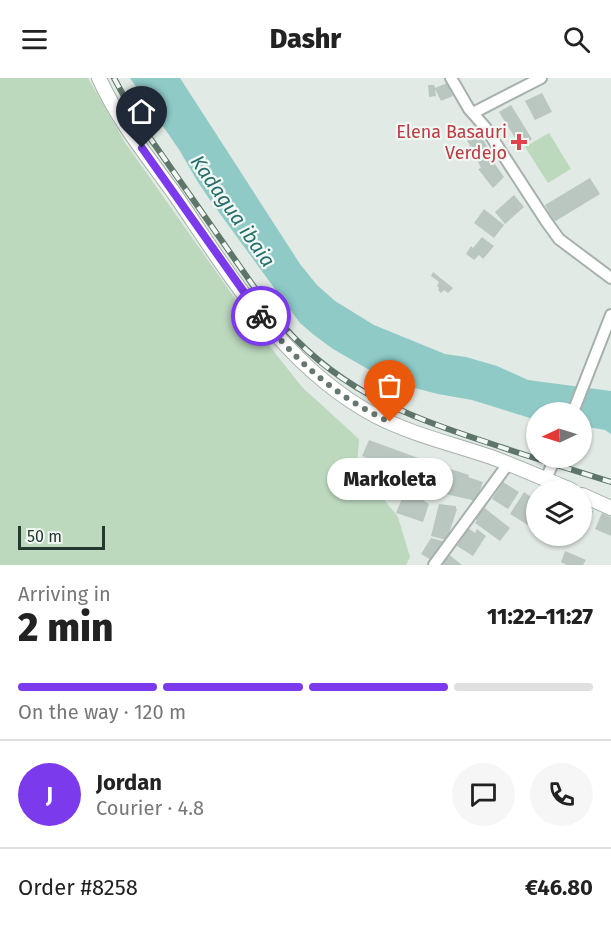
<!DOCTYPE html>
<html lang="en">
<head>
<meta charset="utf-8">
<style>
  :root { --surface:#fff; --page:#f6f6f6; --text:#222; --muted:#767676; --line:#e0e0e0; --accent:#7c3aed }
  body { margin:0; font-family:"Fira Sans",sans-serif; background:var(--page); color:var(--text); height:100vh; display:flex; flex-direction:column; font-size:22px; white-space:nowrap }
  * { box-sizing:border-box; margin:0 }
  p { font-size:20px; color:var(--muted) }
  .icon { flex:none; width:33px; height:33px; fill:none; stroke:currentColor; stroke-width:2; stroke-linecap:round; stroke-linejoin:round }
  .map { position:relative; height:487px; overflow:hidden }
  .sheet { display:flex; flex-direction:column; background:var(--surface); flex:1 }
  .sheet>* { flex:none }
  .needle { width:39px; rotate:266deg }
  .tools { position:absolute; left:526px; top:324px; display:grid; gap:12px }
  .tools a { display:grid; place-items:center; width:66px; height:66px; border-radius:50%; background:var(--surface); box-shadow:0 2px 4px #0004; font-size:30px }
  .scale { position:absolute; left:18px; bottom:15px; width:87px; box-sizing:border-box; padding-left:6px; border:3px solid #24392f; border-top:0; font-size:16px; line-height:21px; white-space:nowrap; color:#24392f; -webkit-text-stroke:4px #f1f7f3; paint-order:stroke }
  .pin { position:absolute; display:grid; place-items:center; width:51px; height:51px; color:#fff; margin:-62px -26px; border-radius:50% 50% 50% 0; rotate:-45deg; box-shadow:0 0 6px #0007 }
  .pin .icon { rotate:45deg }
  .courier { position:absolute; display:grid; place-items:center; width:60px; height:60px; margin:-30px; border:4px solid #7c3aed; border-radius:50%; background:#fff; color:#222; box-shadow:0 2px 8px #0007 }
  .bubble { position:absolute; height:42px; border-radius:21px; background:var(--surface); box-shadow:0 2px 4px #0004; font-size:20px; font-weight:800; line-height:42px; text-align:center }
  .headline em { font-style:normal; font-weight:800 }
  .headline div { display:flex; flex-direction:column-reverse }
  .headline { display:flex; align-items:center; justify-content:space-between; height:102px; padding:0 18px }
  h1 { font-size:39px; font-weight:800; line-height:45px }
  .bar { display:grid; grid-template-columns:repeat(4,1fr); gap:9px 6px; align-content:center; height:72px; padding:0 18px }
  .bar i { height:8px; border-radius:4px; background:var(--line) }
  .bar .selected { background:var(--accent) }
  .bar p { grid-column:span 4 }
  .line { display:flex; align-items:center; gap:15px; padding:0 18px; border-top:2px solid var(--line) }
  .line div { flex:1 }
  .round { display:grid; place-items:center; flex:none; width:63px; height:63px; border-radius:32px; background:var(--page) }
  header { display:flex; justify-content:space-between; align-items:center; height:78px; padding:0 18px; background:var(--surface); font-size:27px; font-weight:800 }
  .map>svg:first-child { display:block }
  .green { fill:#bcd9be }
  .water { fill:#8fcac7 }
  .building { fill:#bac7c0 }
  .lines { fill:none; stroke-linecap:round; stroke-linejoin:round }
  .minor-casing { stroke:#a5b1aa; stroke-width:14 }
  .tertiary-casing { stroke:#a5b1aa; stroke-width:16 }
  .minor { stroke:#fff; stroke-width:10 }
  .tertiary { stroke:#fff; stroke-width:14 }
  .rail-casing { stroke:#5e756a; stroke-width:6 }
  .rail { stroke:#f1f7f3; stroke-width:4; stroke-dasharray:11; stroke-linecap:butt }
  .done { stroke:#66776e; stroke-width:6; stroke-dasharray:0 10.8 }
  .route { stroke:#7c3aed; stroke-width:8 }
  .health-dot { fill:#e0444e; stroke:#f1f7f3; stroke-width:2 }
  .labels { text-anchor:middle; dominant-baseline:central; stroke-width:4.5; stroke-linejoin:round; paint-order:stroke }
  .health-label { font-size:18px; fill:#be3a42; stroke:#f1f7f3; text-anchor:end }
  .water-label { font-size:20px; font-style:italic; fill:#246e6b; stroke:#f1f7f3 }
</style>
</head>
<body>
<header><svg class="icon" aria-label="menu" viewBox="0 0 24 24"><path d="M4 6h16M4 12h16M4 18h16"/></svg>Dashr<svg class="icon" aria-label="search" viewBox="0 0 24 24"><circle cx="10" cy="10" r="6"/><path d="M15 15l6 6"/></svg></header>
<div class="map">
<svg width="611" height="487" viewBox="0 0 611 487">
  <rect width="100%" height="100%" fill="#e1eae4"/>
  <g class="green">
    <path d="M0 0H88L124 63 260 256 302 309 359 361 357 388 398 439 410 479 406 487H0Z"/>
    <path d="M549 55 571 91 548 105 525 69Z"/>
  </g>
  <path class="water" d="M130 0H180L300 186 317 207 335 223 374 247 445 276 466 279 497 288 528 302 611 313V356L605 352 582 348V334H537V340H530L472 322 438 316 403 307 373 294 333 271 314 257 300 245 283 222 210 122 196 101 180 73Z"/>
  <g class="building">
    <path d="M447 5 453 18 441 23 435 11 436 18 429 19 428 7H434L435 10Z"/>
    <path d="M542 15 552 34 535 42 525 23Z"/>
    <path d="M511 27 532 61 520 68 499 34Z"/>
    <path d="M478 52 494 81 492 82 504 99 493 110 478 91 481 90 465 58Z"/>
    <path d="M590 100 600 116 554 144 545 127Z"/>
    <path d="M514 117 524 129 505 146 495 134Z"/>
    <path d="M484 131 504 147 494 160 474 145Z"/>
    <path d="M482 159 494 168 483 181 479 177 474 182 466 176 471 168 473 170Z"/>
    <path d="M433 194 453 210 448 215 444 212 441 215 438 212 439 210 437 208 439 204 431 198Z"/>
    <path d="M369 362 421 381 418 389 427 392 424 401 432 404 424 423 429 426 423 444 396 435 407 408 402 406 405 396 362 378Z"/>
    <path d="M444 389 469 397 468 399 483 404 476 423 437 414Z"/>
    <path d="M503 404 519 414 508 431 492 421Z"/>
    <path d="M524 414 537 423V440L531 449 510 436Z"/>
    <path d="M439 426 456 428V431H457L447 462 431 458Z"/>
    <path d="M482 428 510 450 500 463 475 445 477 442 474 440Z"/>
    <path d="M582 428 593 433 587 448 582 445Z"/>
    <path d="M602 435 611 439V458L595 451Z"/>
    <path d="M468 450 475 455 477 451 486 458 473 478 457 468Z"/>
    <path d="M431 460 446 464 435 480 433 479 431 482 421 476Z"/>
    <path d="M565 473 586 482 583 487H567L561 484Z"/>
    <path d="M447 475 462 487H437Z"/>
  </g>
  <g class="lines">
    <g class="minor-casing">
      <g id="minor">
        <path d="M451 0 469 31 485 49 546 143 559 161 611 200"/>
        <path d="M473 35 541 0"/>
        <path d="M573 334 611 237"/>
        <path d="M546 401 555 380"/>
        <path d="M434 487 508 386"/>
      </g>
    </g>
    <g class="tertiary-casing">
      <g id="tertiary">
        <path d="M99 0C118 43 149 80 176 118 232 200 285 290 376 338 413 357 453 366 491 379 518 389 545 401 571 412"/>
        <path d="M582 417 611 430"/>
      </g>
    </g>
    <use href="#minor" class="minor"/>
    <use href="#tertiary" class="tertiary"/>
    <g class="rail-casing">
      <path id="rail" d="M114 0 136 40 273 236C333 310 401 336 489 365 530 379 570 391 611 404"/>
    </g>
    <use href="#rail" class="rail"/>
  </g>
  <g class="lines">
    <path class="done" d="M261 238C295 283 338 320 390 344"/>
    <path class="route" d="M142 70 261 238"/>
  </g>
  <path class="health-dot" d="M516 55h6v6h6v6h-6v6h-6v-6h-6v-6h6z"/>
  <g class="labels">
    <g class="health-label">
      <text x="507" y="54">Elena Basauri<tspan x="507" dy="21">Verdejo</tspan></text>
    </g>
    <g class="water-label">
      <text transform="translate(233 133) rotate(55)">Kadagua ibaia</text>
    </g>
  </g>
</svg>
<div class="tools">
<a><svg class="needle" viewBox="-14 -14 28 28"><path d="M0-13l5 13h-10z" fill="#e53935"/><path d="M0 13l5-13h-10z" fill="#767676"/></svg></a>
<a><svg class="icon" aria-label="layers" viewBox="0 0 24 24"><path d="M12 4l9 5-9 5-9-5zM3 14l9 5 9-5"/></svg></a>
</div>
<div class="scale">50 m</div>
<div class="pin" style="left:390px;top:344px;background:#ea580c"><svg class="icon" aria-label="bag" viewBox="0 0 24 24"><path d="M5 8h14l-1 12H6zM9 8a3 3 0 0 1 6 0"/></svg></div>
<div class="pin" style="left:142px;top:70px;background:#1f2937"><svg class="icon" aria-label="home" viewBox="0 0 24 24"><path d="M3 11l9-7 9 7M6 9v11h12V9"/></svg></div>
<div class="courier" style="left:261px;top:238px"><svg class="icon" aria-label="bike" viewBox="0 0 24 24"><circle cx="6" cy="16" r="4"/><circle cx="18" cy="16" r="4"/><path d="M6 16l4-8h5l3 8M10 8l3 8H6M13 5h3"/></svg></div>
<div class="bubble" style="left:327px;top:380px;width:126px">Markoleta</div>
</div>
<section class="sheet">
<div class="headline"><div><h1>2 min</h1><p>Arriving in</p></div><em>11:22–11:27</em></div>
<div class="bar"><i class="selected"></i><i class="selected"></i><i class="selected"></i><i></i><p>On the way · 120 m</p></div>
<div class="line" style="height:108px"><b class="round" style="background:var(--accent);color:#fff">J</b><div><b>Jordan</b><p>Courier · 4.8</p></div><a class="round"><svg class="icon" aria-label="chat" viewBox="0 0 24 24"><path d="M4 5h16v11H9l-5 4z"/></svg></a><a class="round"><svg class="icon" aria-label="phone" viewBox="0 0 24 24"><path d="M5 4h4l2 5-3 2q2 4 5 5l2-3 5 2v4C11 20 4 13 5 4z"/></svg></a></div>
<div class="line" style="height:78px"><div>Order #8258</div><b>€46.80</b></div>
</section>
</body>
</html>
